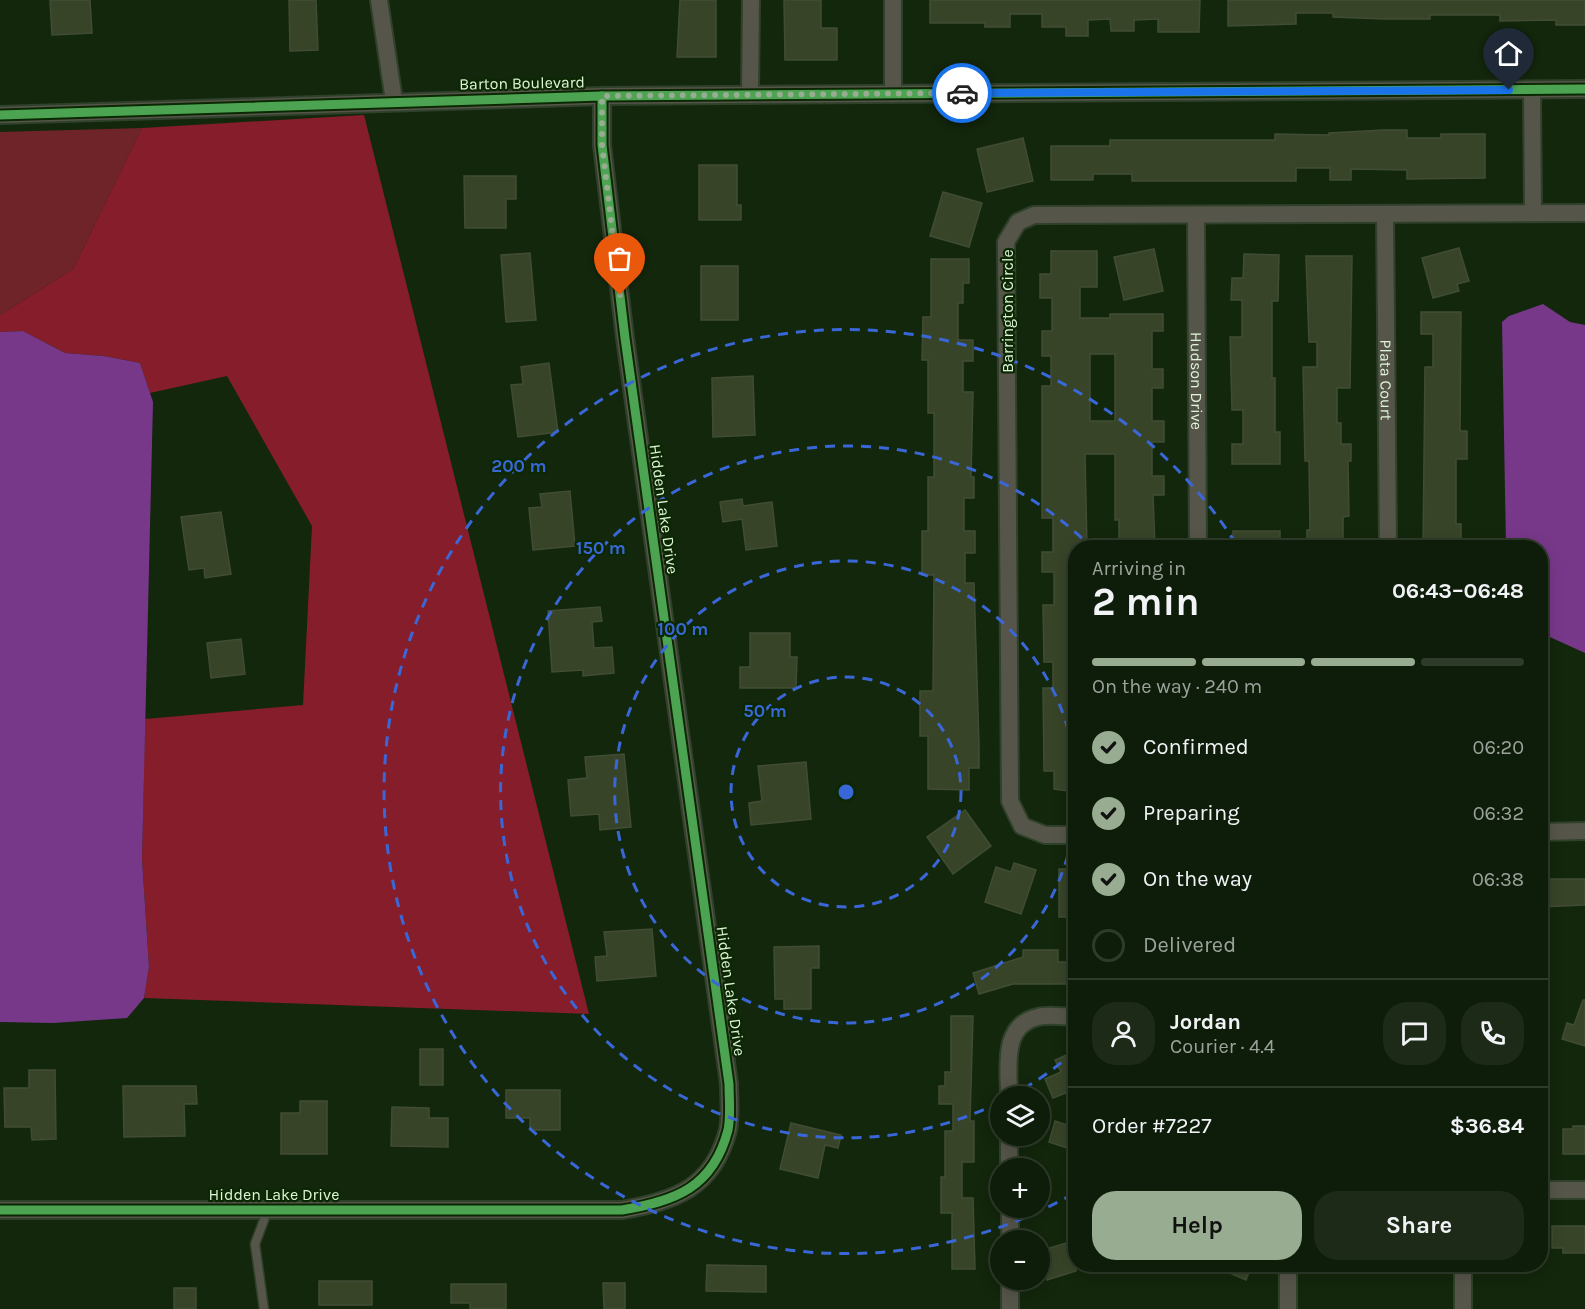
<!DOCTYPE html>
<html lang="en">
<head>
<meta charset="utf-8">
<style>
  :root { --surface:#0e1d09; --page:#1c2a17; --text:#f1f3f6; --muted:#9ba29c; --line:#2e3b2a; --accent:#97ac90 }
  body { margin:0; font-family:Karla,sans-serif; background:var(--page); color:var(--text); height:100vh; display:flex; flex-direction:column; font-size:22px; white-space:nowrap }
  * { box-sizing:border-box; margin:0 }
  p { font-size:20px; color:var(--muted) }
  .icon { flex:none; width:33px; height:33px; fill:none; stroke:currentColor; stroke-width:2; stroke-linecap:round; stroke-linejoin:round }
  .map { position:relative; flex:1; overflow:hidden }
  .panel { position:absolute; left:1068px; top:540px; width:480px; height:732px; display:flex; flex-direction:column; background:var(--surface); border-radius:24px; box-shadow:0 3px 15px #0003,0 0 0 2px var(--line) }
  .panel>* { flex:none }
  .buttons { position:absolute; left:990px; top:1086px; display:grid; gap:12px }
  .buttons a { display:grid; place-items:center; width:60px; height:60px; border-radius:50%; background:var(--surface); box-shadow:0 3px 15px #0003,0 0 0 2px var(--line); font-size:30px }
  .pin { position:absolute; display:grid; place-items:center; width:51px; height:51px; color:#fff; margin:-62px -26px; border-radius:50% 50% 50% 0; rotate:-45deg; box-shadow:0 0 6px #0007 }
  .pin .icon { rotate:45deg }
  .courier { position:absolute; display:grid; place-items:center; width:60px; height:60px; margin:-30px; border:4px solid #1a73e8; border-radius:50%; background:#fff; color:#222; box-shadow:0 2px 8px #0007 }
  .summary em { font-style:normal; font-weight:700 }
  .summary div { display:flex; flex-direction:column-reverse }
  .summary { display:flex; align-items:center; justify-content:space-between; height:102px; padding:0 24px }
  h1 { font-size:39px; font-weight:700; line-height:45px }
  .bar { display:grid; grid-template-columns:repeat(4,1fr); gap:9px 6px; align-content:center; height:72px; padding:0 24px }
  .bar i { height:8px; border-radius:4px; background:var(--line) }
  .bar .selected { background:var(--accent) }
  .bar p { grid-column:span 4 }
  .line { display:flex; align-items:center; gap:15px; padding:0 24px; border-top:2px solid var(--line) }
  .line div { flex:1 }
  .round { display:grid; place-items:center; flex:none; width:63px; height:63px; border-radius:24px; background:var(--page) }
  ol { padding:0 24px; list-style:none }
  li { display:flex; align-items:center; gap:18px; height:66px }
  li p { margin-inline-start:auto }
  li .icon { padding:6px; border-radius:50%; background:var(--accent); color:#111; stroke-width:4 }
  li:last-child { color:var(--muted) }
  li i { width:33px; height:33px; border:3px solid var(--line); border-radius:50% }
  .button { display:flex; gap:12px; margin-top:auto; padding:12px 24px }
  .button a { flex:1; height:69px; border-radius:24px; background:var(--accent); color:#111; font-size:24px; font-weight:700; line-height:69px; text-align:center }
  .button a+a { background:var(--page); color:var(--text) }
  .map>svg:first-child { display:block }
  .green { fill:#6f2429 }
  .forest { fill:#851d2b }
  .water { fill:#78388a }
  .building { fill:#384428; stroke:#404d34; stroke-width:1.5; fill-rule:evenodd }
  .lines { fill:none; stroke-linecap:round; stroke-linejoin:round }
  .service-casing { stroke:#30412b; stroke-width:11 }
  .minor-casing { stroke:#30412b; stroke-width:20 }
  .service { stroke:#56554a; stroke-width:8 }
  .minor { stroke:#56554a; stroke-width:16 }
  .cycleway-casing { stroke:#0b2802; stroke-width:13 }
  .cycleway { stroke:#4ca352; stroke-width:9 }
  .done { stroke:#97ac90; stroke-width:6; stroke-dasharray:0 10.8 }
  .route { stroke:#1a73e8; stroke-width:8 }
  .ring { fill:none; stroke:#3a67d8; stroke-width:3; stroke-dasharray:10 8 }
  .labels { text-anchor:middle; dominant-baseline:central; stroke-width:4.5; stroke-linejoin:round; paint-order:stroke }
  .street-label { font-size:16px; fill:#def4d7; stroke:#0b2802 }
  .centre { fill:#3a67d8; stroke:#0b2802; stroke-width:3 }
  .ring-label { font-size:18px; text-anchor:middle; font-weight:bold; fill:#3a67d8; stroke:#0b2802; stroke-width:4.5; stroke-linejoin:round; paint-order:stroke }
</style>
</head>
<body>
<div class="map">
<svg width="1585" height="1309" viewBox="0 0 1585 1309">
  <rect width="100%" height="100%" fill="#13270c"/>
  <path class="green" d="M142 128 73 269 0 315V132Z"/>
  <path class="forest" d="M364 115 589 1014 144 998 149 967 142 859 145 719 303 705 312 526 227 376 150 393 140 363 104 356 65 353 23 331 0 332V315L73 269 142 128Z"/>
  <g class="water">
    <path d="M1543 304 1570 322 1585 325V653L1541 633 1540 548 1506 547 1502 322 1509 316Z"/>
    <path d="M23 331 65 353 104 356 140 363 153 402 142 859 149 967 144 998 127 1018 53 1023 0 1022V332Z"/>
  </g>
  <g class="building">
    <path d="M50 0H90L92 33 52 35Z"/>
    <path d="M289 0H316L318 50 290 51Z"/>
    <path d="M680 0H716V57H677Z"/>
    <path d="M784 0H821V28H837V60H785Z"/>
    <path d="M930 0H1200L1199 32H1158V19L1134 20V31H1111L1110 19 1088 20V36H1066V27H1042V14H1010V27H985V23H930Z"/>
    <path d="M1228 0H1585V25H1556V20L1500 21V15H1430V19H1385L1333 17V13H1296V24L1228 26Z"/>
    <path d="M1384 130H1407V138H1441V134H1485V178L1407 179V170L1351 169V180H1330V168H1296V181H1132V174H1093V180H1051V146H1110V140H1275V134L1329 135V133Z"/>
    <path d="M1023 138 1033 181 987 192 977 149Z"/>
    <path d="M699 165H737V205H741V220H699Z"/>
    <path d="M464 176H516V199H506V228H465Z"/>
    <path d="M943 192 982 203 969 247 930 236Z"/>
    <path d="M1459 248 1469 281 1457 284 1459 291 1433 298 1422 258Z"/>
    <path d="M1154 249 1163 291 1124 300 1114 257Z"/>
    <path d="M1051 251H1097V287H1080V318H1110V314H1163V331H1152V369H1163V388H1152V421H1164V442H1152V476H1164V495H1153L1155 548H1119V520H1115V454H1085L1087 548H1076V792L1054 789V771H1044L1043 688H1053V662H1044L1043 605H1054V572H1042V552H1053V518H1042V386H1051V356H1042V331H1052V298H1040V274H1051ZM1090 354H1115V421H1090Z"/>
    <path d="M530 253 536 320 506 322 501 255Z"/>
    <path d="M1244 254 1279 255 1278 301H1272V378H1275V432H1280V464H1232V444H1243V410H1232L1230 337H1242V300H1231L1232 278H1243Z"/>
    <path d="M1306 256H1352L1350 388H1337V423H1341V444H1351V461H1348L1349 516 1343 517V548H1307V530H1310L1309 461H1305L1303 367H1317V342H1309Z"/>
    <path d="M931 259H969V283H963V303H958V340H973V361H963V392H973L971 477H974V498H964V531H975V553H965V583H974L979 745V768H969V790L928 789V736H920V691H933L934 575H922V531H928V477H934V413H928V360H922L923 317H931Z"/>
    <rect x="701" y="266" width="37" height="54"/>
    <path d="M1421 312H1461L1460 431H1467V459H1456V524H1461V548H1423L1425 367H1433V334H1421Z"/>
    <path d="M549 363 558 432 518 437 511 385 523 384 521 367Z"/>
    <path d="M753 376 755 435 713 437 712 378Z"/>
    <path d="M570 491 575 546 533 550 529 508 542 507 540 494Z"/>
    <path d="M742 499 743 506 772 502 777 546 746 550 742 519 723 522 720 502Z"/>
    <path d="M221 512 231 574 205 578 204 568 189 570 181 517Z"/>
    <rect x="1233" y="531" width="47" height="17"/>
    <path d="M600 607 602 621 592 622 594 648 612 647 614 673 583 676V670L552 672 548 611Z"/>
    <path d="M750 633H790V657H797L796 688H740V667H750Z"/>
    <path d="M241 639 245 674 211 678 207 643Z"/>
    <path d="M624 754 631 827 600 830 599 814 571 816 568 780 587 778 585 757Z"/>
    <path d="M806 762 811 819 751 825 749 803 762 801 758 766Z"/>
    <path d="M965 810 991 846 953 874 927 837Z"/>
    <path d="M1014 863 1036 870 1021 914 985 902 996 867 1011 872Z"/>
    <rect x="1059" y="869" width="17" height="48"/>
    <path d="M1540 879H1585V905L1540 907Z"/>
    <path d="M652 929 656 976 597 981 595 957 607 956 604 932Z"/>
    <path d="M819 946V968H811V1009H784V999H775L774 947Z"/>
    <path d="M1023 950H1058V962H1071L1072 984H1013L979 994 973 973 1023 957Z"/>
    <path d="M1583 1000H1585V1046L1562 1039 1567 1023 1574 1025Z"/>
    <path d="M951 1016H973L970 1121H974V1162H962V1198H973L975 1269H952V1213H941V1177H945V1131H953V1104H939V1086H945V1072H951Z"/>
    <rect x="420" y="1049" width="23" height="36"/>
    <path d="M1071 1053 1076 1063V1089L1053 1098 1045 1079 1061 1072 1055 1060Z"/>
    <path d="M29 1070H55L56 1139 32 1140 31 1127H5L4 1088H29Z"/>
    <path d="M123 1086H196L197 1104H184L185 1136 124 1137Z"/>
    <path d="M506 1090H560V1130H530V1118H506Z"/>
    <path d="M300 1101H327V1154H281V1113H300Z"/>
    <path d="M392 1107 429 1108V1118H448V1147L391 1146Z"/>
    <path d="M1055 1121 1076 1128V1151L1049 1142Z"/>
    <path d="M791 1123 841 1135 838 1148 825 1145 818 1178 780 1169Z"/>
    <path d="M1573 1126H1585V1154H1563V1129H1573Z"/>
    <path d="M1552 1226H1585V1253H1563V1248H1552Z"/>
    <path d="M1076 1240V1271L1047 1280 1040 1251Z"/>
    <path d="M1209 1264H1252L1246 1280Z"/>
    <path d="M707 1265 766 1266V1292L706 1291Z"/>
    <rect x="319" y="1281" width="53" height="24"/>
    <path d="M603 1283H625V1309H604Z"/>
    <path d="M451 1284H506V1309H470V1303H451Z"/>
    <rect x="174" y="1288" width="22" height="21"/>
  </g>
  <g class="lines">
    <g class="service-casing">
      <path id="service" d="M264 1309 255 1244 268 1209"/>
    </g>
    <g class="minor-casing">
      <g id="minor">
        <path d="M379 0 394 101"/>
        <path d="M893 0V94"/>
        <path d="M1532 90 1533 213"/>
        <path d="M750 95 751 0"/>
        <path d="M0 115 602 96 1585 89"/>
        <path id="s1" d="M1385 214 1388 548"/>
        <path id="s2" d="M1196 215 1198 548"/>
        <path d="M1540 832 1585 831"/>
        <path d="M1076 835H1045L1022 826 1010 801 1006 242 1018 222 1034 215 1585 213"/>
        <path d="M1009 1096C1009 1068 1001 1025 1038 1017 1049 1014 1064 1017 1076 1017"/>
        <path d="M1009 1136V1168"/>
        <path d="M1540 1190H1585"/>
        <path d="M1010 1208V1240"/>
        <path d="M0 1210H622C675 1201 713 1188 728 1130 731 1116 729 1098 729 1084L625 338 602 145V96"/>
        <path d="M1288 1264V1309"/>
        <path d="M1463 1264V1309"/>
        <path d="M1010 1280V1309"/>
      </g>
    </g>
    <use href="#service" class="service"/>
    <use href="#minor" class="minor"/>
    <g class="cycleway-casing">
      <g id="cycleway">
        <path d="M0 115 602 96 1585 89"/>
        <path d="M0 1210H622C675 1201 713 1188 728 1130 731 1116 729 1098 729 1084L625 338 602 145V96"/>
      </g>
    </g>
    <use href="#cycleway" class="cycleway"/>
  </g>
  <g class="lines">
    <path class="done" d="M620 295 602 145V96L962 93"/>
    <path class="route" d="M962 93 1509 90"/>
  </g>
  <g class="ring">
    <circle cx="846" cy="792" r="115"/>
    <path d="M1075 820A231 231 0 1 1 1075 764"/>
    <path d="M1075 1051A346 346 0 0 1 1011 1096M1000 1102A346 346 0 1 1 1091 547"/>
    <path d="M1073 1194A462 462 0 1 1 1238 547"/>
  </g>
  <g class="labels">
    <g class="street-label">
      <text transform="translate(522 83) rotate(-1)">Barton Boulevard</text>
      <text transform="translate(1007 311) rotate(-90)">Barrington Circle</text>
      <text stroke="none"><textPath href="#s2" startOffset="166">Hudson Drive</textPath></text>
      <text stroke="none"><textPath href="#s1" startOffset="166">Plata Court</textPath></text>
      <text transform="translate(664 509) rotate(82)">Hidden Lake Drive</text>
      <text transform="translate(731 991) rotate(82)">Hidden Lake Drive</text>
      <text x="274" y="1194">Hidden Lake Drive</text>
    </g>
  </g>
  <circle cx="846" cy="792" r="9" class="centre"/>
  <g class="ring-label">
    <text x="519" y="472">200 m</text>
    <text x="601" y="554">150 m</text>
    <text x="683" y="635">100 m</text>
    <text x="765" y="717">50 m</text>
  </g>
</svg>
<div class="buttons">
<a><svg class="icon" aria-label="layers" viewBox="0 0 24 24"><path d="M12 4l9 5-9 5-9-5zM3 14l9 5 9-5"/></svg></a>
<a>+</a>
<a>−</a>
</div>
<div class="pin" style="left:620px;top:295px;background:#ea580c"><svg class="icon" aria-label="bag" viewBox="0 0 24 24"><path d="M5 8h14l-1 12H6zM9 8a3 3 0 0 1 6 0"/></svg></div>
<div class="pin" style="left:1509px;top:90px;background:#1f2937"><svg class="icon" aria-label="home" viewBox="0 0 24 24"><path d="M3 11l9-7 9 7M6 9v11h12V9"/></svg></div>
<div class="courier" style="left:962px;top:93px"><svg class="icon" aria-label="car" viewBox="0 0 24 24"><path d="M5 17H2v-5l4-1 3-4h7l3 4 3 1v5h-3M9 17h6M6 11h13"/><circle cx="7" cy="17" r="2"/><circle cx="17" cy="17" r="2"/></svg></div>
<section class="panel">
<div class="summary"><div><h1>2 min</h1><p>Arriving in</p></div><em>06:43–06:48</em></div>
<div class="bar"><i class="selected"></i><i class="selected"></i><i class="selected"></i><i></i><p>On the way · 240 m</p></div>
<ol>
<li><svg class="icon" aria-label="check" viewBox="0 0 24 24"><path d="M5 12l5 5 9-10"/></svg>Confirmed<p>06:20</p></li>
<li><svg class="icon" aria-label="check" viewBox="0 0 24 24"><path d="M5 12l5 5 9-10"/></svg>Preparing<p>06:32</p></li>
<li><svg class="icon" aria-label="check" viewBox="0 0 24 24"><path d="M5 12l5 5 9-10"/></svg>On the way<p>06:38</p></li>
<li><i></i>Delivered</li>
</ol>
<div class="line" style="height:108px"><a class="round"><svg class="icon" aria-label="person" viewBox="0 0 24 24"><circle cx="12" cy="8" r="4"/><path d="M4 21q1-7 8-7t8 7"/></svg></a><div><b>Jordan</b><p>Courier · 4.4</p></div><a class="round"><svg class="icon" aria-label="chat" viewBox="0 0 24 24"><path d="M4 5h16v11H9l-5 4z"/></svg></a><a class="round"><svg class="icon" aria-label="phone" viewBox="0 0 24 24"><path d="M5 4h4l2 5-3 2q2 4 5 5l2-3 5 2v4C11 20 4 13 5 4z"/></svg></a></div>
<div class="line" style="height:78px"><div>Order #7227</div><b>$36.84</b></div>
<div class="button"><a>Help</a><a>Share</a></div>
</section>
</div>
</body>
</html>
